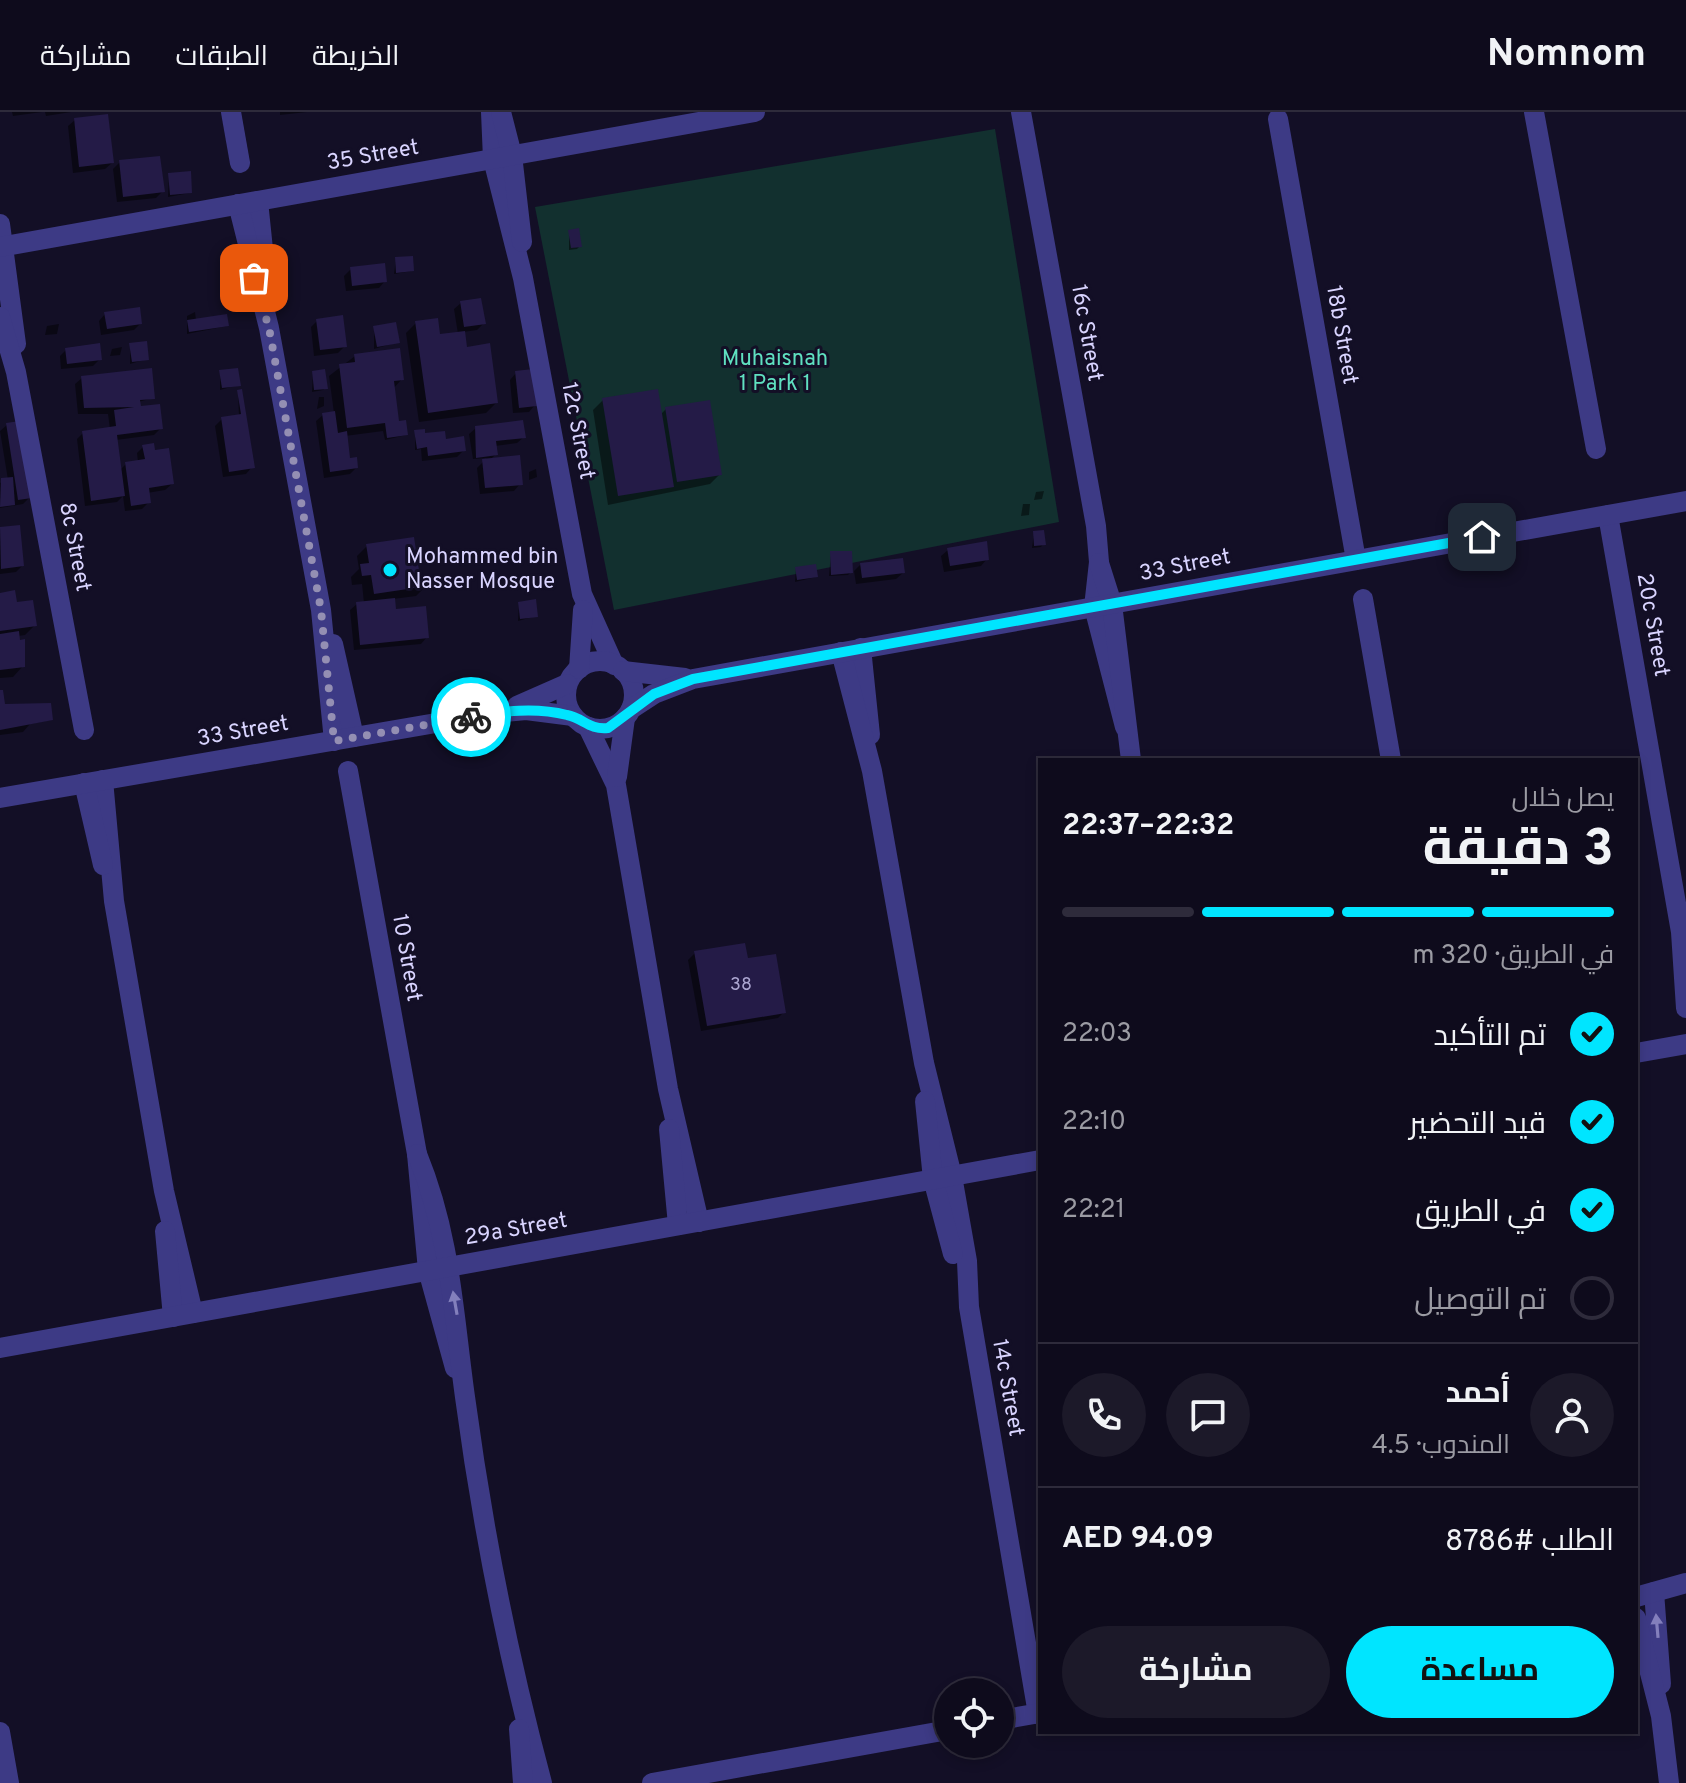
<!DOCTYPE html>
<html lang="ar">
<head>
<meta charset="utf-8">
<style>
  :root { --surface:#0e0b1c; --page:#1c1929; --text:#f1f3f6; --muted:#9b9ba3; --line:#2e2b3b; --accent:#00e5ff }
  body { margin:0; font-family:Overpass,Cairo,sans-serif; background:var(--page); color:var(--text); direction:rtl; height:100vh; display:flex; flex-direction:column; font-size:30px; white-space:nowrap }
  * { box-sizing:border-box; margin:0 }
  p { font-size:26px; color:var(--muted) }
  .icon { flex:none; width:44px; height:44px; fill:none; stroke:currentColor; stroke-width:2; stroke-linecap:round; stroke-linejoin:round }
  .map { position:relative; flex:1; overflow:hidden; direction:ltr }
  .panel { position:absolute; left:1038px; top:646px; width:600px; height:976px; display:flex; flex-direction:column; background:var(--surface); border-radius:0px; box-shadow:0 4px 12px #0003,0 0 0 2px var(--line); direction:rtl }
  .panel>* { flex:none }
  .tools { position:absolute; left:934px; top:1566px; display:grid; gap:16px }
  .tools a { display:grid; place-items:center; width:80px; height:80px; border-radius:50%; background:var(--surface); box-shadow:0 4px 12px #0003,0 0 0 2px var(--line); font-size:40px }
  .pin { position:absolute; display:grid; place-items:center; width:68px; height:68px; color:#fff; margin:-34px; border-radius:16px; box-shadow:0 4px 12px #0006 }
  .courier { position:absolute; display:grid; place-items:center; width:80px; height:80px; margin:-40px; border:6px solid #00e5ff; border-radius:50%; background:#fff; color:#222; box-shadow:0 2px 10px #0007 }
  .headline em { font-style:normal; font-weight:700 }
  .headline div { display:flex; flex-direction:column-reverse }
  .headline { display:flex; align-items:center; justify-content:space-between; height:136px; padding:0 24px }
  h1 { font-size:52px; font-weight:700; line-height:60px }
  .bar { display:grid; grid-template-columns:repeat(4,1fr); gap:12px 8px; align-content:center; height:96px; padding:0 24px }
  .bar i { height:10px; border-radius:6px; background:var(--line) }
  .bar .selected { background:var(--accent) }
  .bar p { grid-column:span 4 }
  .line { display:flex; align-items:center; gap:20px; padding:0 24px; border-top:2px solid var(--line) }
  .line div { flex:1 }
  .round { display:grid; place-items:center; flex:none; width:84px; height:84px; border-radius:42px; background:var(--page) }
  ol { padding:0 24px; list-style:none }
  li { display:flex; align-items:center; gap:24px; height:88px }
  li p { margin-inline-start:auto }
  li .icon { padding:8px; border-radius:50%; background:var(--accent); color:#111; stroke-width:4 }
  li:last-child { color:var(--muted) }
  li i { width:44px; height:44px; border:4px solid var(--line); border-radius:50% }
  .cta { display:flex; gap:16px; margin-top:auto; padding:16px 24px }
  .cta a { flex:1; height:92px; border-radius:48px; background:var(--accent); color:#111; font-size:32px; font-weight:700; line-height:92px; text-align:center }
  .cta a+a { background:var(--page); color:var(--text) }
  header { display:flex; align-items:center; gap:48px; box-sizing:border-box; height:112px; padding:0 40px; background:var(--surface); border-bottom:2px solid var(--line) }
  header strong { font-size:38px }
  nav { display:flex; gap:44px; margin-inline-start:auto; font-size:28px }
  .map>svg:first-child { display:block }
  .green { fill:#12302f }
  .shadow { fill:#0007 }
  .building { fill:#241b47 }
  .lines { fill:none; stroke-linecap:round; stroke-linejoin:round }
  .minor { stroke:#3d3a85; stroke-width:20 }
  .oneway { fill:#837fbc }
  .done { stroke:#948fb3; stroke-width:8; stroke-dasharray:0 14.4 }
  .route { stroke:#00e5ff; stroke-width:10 }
  .poi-dot { fill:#00e5ff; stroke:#130f26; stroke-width:3 }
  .labels { text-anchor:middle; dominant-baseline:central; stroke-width:6; stroke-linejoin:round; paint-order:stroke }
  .number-label { font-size:18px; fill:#aca6d1 }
  .street-label { font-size:22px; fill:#d9d4ff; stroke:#130f26 }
  .park-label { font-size:22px; fill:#5fe0c0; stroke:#130f26 }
  .poi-label { font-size:22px; fill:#d9d4ff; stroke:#130f26; text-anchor:start }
</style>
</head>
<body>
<header>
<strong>Nomnom</strong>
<nav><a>الخريطة</a><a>الطبقات</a><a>مشاركة</a></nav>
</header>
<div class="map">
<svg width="1686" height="1671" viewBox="0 0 1686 1671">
  <rect width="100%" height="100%" fill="#130f26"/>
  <path class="green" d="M995 17 1059 410 614 498 535 95Z"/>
  <g class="shadow">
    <path d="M12 0H42L13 4Z"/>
    <path d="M45 0H71L46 4Z"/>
    <path d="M280 0H307L280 3Z"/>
    <path d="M75 8 112 51 105 57 73 61 68 14Z"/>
    <path d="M120 50 163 79 156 86 117 90 113 57Z"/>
    <path d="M169 63 190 81 168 85Z"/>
    <path d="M569 120 580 134 577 137 569 138Z"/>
    <path d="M396 147 412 159 394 162Z"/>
    <path d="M351 157 385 169 379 176 346 179 344 164Z"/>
    <path d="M461 191 484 211 477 218 463 220 466 237 496 291 486 301 419 310 406 221 416 211 439 224 458 222 454 197Z"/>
    <path d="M195 200 196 208 227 214 187 222V204Z"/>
    <path d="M105 202 140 212 134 218 101 223 99 209Z"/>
    <path d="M317 209 345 234 338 241 314 244 311 215Z"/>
    <path d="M59 212 57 222 45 223 47 214Z"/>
    <path d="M374 216 398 230 374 237Z"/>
    <path d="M130 233 147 247 130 252Z"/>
    <path d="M122 235 120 243 110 244 112 237Z"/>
    <path d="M66 238 100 247 93 254 61 257 60 244Z"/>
    <path d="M355 244 402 267 393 277 397 308 406 323 385 328 383 319 345 324 348 348 356 356 350 362 324 366 316 309 323 303 334 301 329 264Z"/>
    <path d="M220 260 238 273 220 278Z"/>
    <path d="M313 261 326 276 323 278 312 280Z"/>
    <path d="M516 261 535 293 529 300 513 301 510 268Z"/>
    <path d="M82 266 153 286 138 290 139 296 161 316 154 323 116 328 120 358 126 352 138 350 137 341 143 335 172 372 165 378 147 381 149 390 142 397 125 399 123 384 117 390 85 394 77 327 83 321 110 317 108 302H78L75 272Z"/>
    <path d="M238 280 252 355 246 362 223 365 215 314 222 307 239 304Z"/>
    <path d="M319 285H324V294L317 297Z"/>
    <path d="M603 288 660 303 666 297 720 362 710 372 608 393 593 298Z"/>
    <path d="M7 313 30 385 23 392 0 396V371L8 368 0 319Z"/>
    <path d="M476 316 524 325 517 331 495 334 496 342 490 348 520 372 514 379 480 382 477 356 487 346 473 347 469 322Z"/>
    <path d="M415 320 444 329 464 338 457 345 422 349 421 337 415 338Z"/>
    <path d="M536 357 537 365 529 368V360Z"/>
    <path d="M1044 379 1042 387 1034 388 1036 380Z"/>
    <path d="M1023 392H1030L1029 403 1021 404Z"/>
    <path d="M18 415 22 454 16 460 0 462V417Z"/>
    <path d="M1034 421 1043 432 1041 435 1032 436Z"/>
    <path d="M367 434 426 474 416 484 393 487 394 499 427 525 421 532 354 538 350 498 357 492 364 491 362 472 352 473 351 465 359 457 357 444Z"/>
    <path d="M948 438 987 447 981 454 944 460 941 444Z"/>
    <path d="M831 441 851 460 848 463 829 464Z"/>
    <path d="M861 452 903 461 896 467 856 472 854 459Z"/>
    <path d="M796 457 816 465 795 470Z"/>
    <path d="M0 483 35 513 25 523 18 524 23 554 13 565 0 566Z"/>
    <path d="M519 491 536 504 518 509Z"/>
    <path d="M0 595 51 608 30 612 23 620 0 623Z"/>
    <path d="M695 841 746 848 784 900 778 906 701 919 688 848Z"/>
  </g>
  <g class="building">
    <path d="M108 2 114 51 79 55 74 6Z"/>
    <path d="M160 44 165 80 123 85 119 48Z"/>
    <path d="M191 59 192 81 170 83 168 61Z"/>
    <path d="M579 116 582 135 571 136 568 118Z"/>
    <path d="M413 144 414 159 396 161 395 145Z"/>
    <path d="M385 151 387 170 352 174 350 155Z"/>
    <path d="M481 186 486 212 464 215 460 189Z"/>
    <path d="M140 195 142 212 107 217 104 200Z"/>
    <path d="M227 202 229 214 189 220 187 208Z"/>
    <path d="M343 203 347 235 320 238 316 207Z"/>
    <path d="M438 206 440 222 465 219 467 235 490 231 498 291 428 301 415 209Z"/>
    <path d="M396 210 400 231 377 235 373 214Z"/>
    <path d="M147 229 149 248 132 250 129 231Z"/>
    <path d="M100 231 102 248 67 252 65 236Z"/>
    <path d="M400 236 404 268 394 269 399 309 406 308 408 323 387 326 385 311 347 316 339 252 355 250 354 242Z"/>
    <path d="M152 256 155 287 140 288 141 294 160 292 163 317 117 323 125 384 91 389 82 319 116 314 114 298 134 295 84 296 81 264Z"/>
    <path d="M238 256 241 274 222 276 219 258Z"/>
    <path d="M325 257 328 277 314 278 312 259Z"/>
    <path d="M533 257 537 294 519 296 515 259Z"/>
    <path d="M242 277 255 356 229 360 221 305 241 302 237 278Z"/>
    <path d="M658 277 674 375 618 384 602 286Z"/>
    <path d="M710 288 722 363 677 370 665 295Z"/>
    <path d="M335 299 338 321 347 319 350 346 357 345 358 356 330 360 322 301Z"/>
    <path d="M523 308 526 326 496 329 498 343 476 346 475 314Z"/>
    <path d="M20 309 32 386 18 388 6 311Z"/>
    <path d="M425 317V321L445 319 446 327 464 324 466 339 428 344 427 335 417 337 414 318Z"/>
    <path d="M154 331 155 338 169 336 174 372 149 376 151 391 131 394 125 350 145 347 142 333Z"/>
    <path d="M520 343 523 373 485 376 482 347Z"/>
    <path d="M13 365 15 393 0 395 1 366Z"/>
    <path d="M20 413 24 454 1 457 0 415Z"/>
    <path d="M1044 418 1046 433 1034 434 1033 419Z"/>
    <path d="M414 425 420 465H427L428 474 374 482 371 463 362 464 360 452 369 451 366 432Z"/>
    <path d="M987 429 989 448 950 454 947 436Z"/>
    <path d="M830 439H852L853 461 831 463Z"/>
    <path d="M903 446 905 461 862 466 860 451Z"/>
    <path d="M816 452 818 465 797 468 795 455Z"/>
    <path d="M15 478 17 490 33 488 37 514 0 519V481Z"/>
    <path d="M395 486 396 497 426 494 429 526 360 533 356 490Z"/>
    <path d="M536 487 538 505 520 507 518 490Z"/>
    <path d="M19 519 20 528 25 527V555L0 558V522Z"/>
    <path d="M0 578H3L5 592 51 591 53 608 0 618Z"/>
    <path d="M745 831 748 846 776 842 786 901 707 914 694 839Z"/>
  </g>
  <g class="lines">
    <g class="minor">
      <path d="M231 0 240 51"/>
      <path d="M491 0 493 47 523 166 582 482 614 553"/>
      <path d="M501 0 512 43 522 130"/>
      <path d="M1021 0 1096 414 1099 450 1094 495 1125 615"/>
      <path d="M1534 0 1596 337"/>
      <path d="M1278 7 1356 448"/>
      <path d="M258 89 267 176"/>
      <path d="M238 92 269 216 321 498 334 629"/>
      <path d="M0 112 16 232"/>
      <path d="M0 135 755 0"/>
      <path d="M0 205 16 260 84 618"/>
      <path d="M1608 403 1681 820 1686 896"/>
      <path d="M1099 451 1112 492 1131 648"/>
      <path d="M1363 487 1391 648"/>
      <path d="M333 532 354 625"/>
      <path d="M861 536 870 623"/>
      <path d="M841 540 872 659 924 951 952 1064 967 1149 969 1195 1038 1602"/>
      <circle cx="600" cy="583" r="34"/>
      <path d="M579 557 583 498"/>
      <path d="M623 559 685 566"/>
      <path d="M517 594 567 572"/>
      <path d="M631 597 654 582 693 567 1686 389"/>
      <path d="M588 615 616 673 668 977 699 1110"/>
      <path d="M348 659 417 1042 428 1158 455 1256"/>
      <path d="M617 665 625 606"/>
      <path d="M103 668 114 789 164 1079 193 1201"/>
      <path d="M84 671 103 753"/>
      <path d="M0 686 494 601 526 598 573 604"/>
      <path d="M1636 941 1686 932"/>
      <path d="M925 989 933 1067 953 1142"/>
      <path d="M669 1017 678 1113"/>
      <path d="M417 1042C451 1125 453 1199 465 1285 482 1412 509 1548 542 1671"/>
      <path d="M165 1119 173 1205"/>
      <path d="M0 1236 1040 1048"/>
      <path d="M1654 1480 1661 1572"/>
      <path d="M1636 1485 1686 1471"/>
      <path d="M1636 1506 1661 1604 1669 1671"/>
      <path d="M1000 1608 1040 1601"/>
      <path d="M519 1617 523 1671"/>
      <path d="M0 1620 9 1671"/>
      <path d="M652 1671 948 1618"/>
    </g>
  </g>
  <defs><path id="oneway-solid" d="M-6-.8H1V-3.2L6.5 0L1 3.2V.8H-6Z" transform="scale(2)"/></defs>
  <g class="oneway">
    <use href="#oneway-solid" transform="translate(455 1191) rotate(-100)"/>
    <use href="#oneway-solid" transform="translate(1657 1514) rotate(-95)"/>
  </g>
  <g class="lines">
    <path class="done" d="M254 166 269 216 321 498 334 629 471 605"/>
    <path class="route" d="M471 605C503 599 535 595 567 603 583 606 589 618 608 616L654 582 693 567 1482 425"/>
  </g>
  <circle class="poi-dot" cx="390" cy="458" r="8"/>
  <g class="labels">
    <g class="number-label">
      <text x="741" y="873">38</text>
    </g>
    <g class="street-label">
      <text transform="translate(373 44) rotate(-10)">35 Street</text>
      <text transform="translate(1086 221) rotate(80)">16c Street</text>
      <text transform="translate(1341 223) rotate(80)">18b Street</text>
      <text transform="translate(577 319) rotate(79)">12c Street</text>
      <text transform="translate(74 435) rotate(79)">8c Street</text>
      <text transform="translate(1185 454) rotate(-11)">33 Street</text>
      <text transform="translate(1652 513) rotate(80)">20c Street</text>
      <text transform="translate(243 620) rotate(-10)">33 Street</text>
      <text transform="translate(406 846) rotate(80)">10 Street</text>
      <text transform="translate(516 1118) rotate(-10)">29a Street</text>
      <text transform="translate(1007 1276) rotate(80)">14c Street</text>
    </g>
    <g class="park-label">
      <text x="775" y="247">Muhaisnah<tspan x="775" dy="25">1 Park 1</tspan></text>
    </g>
    <g class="poi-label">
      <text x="406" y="445">Mohammed bin<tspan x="406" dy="25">Nasser Mosque</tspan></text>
    </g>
  </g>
</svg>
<div class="tools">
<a><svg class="icon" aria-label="locate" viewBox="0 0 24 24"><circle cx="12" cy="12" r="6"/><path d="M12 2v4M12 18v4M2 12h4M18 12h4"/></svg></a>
</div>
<div class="pin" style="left:254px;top:166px;background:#ea580c"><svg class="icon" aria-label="bag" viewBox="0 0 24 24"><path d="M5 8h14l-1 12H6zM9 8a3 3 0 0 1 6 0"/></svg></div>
<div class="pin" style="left:1482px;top:425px;background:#1f2937"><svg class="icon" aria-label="home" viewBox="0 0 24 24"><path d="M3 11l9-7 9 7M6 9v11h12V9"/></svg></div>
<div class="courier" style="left:471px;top:605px"><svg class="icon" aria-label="bike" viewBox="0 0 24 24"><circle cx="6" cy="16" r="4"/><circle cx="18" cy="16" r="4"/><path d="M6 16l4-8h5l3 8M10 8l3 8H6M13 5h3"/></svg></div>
<section class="panel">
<div class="headline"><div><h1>3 دقيقة</h1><p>يصل خلال</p></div><em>22:32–22:37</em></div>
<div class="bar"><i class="selected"></i><i class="selected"></i><i class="selected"></i><i></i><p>في الطريق · 320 m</p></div>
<ol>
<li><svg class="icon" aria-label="check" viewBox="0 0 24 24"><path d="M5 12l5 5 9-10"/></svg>تم التأكيد<p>22:03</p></li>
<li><svg class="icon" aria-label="check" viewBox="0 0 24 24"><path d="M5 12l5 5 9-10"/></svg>قيد التحضير<p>22:10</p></li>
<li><svg class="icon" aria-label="check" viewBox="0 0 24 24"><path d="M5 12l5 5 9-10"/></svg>في الطريق<p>22:21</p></li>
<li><i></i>تم التوصيل</li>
</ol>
<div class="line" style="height:144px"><a class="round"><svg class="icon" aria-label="person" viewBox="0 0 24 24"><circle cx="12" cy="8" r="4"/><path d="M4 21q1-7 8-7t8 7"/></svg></a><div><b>أحمد</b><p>المندوب · 4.5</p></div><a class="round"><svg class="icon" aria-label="chat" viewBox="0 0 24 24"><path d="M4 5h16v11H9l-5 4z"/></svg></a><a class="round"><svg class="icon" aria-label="phone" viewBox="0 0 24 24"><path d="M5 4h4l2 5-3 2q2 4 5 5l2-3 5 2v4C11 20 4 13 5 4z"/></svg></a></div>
<div class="line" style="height:104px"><div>الطلب #8786</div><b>AED 94.09</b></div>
<div class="cta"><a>مساعدة</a><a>مشاركة</a></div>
</section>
</div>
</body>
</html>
